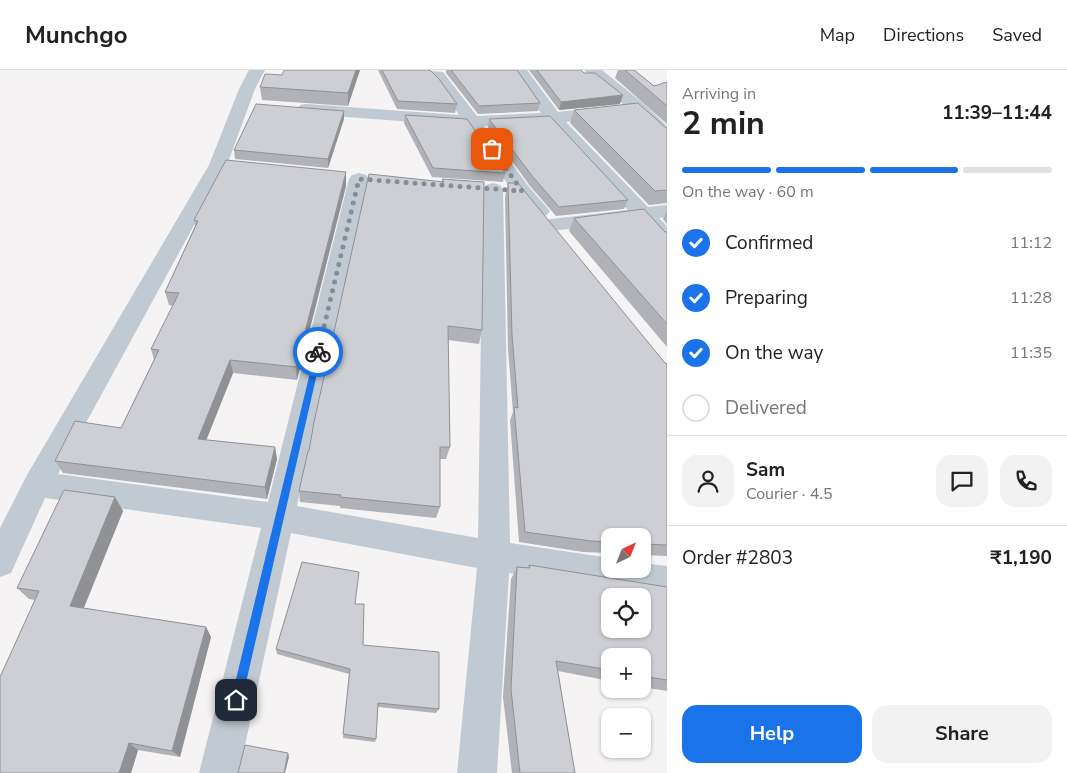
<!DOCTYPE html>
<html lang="en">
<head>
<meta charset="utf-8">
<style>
  :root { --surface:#fff; --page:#f2f2f2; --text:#222; --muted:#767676; --line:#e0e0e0; --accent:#1a73e8 }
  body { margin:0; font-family:"Nunito Sans",sans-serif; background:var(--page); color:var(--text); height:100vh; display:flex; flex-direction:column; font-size:19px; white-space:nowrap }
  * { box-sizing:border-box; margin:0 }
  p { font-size:16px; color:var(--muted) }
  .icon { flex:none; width:28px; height:28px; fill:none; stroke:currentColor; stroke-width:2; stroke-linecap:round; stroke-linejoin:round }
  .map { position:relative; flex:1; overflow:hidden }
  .sheet { display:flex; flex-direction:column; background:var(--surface); width:400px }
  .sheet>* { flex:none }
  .needle { width:32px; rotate:43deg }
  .controls { position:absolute; left:601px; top:458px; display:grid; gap:10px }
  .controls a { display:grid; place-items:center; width:50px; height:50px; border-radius:10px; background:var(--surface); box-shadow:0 1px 4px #0004; font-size:25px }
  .pin { position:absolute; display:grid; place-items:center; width:42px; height:42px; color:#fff; margin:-21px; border-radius:10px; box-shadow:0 2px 8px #0006 }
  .courier { position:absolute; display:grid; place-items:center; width:50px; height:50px; margin:-25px; border:4px solid #1a73e8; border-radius:50%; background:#fff; color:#222; box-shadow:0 1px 6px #0007 }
  .overview em { font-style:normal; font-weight:700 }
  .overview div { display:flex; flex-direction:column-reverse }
  .overview { display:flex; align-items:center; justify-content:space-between; height:85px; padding:0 15px }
  h1 { font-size:32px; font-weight:700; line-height:38px }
  .bar { display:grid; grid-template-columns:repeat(4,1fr); gap:8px 5px; align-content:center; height:60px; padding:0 15px }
  .bar i { height:6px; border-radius:4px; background:var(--line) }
  .bar .current { background:var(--accent) }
  .bar p { grid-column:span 4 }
  .line { display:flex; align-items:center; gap:12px; padding:0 15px; border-top:1px solid var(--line) }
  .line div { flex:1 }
  .round { display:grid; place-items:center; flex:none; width:52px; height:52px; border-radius:15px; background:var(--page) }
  ol { padding:0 15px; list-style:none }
  li { display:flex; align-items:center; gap:15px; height:55px }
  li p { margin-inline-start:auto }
  li .icon { padding:5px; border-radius:50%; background:var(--accent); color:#fff; stroke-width:4 }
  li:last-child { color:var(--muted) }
  li i { width:28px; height:28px; border:2px solid var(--line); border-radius:50% }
  .primary-button { display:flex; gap:10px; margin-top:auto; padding:10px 15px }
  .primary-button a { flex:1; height:58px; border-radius:15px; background:var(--accent); color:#fff; font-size:20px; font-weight:700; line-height:58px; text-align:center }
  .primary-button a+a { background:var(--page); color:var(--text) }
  header { display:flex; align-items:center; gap:30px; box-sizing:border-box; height:70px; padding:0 25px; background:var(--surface); border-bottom:1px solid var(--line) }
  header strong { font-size:24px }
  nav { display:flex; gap:28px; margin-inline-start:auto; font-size:18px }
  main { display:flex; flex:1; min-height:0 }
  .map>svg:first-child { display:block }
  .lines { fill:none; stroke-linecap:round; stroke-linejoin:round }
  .street { fill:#c1cad2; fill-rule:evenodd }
  .wall { fill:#b0b2b7 }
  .shaded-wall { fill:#909195 }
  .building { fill:#cdcfd5; stroke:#909195; fill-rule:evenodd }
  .route { fill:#1a73e8 }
  .done { stroke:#868d94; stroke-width:5; stroke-dasharray:0 9 }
</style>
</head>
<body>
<header>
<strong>Munchgo</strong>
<nav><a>Map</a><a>Directions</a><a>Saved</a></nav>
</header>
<main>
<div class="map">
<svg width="667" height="703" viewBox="0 0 667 703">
  <rect width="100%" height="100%" fill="#f5f3f3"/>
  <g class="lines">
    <g class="street">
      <path d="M249 0H265L255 19 227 95 58 404 268 432 349 109 352 105 359 103 366 105 369 109 297 436 478 468 483 119 486 115 493 113 500 115 503 119 510 473 610 488V499H642V493L667 496V528L509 503 497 703H457L477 498 291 463 239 703H199L261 458 45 428 11 503 0 507V458L27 405 209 95 239 19Z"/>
      <path d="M417 0 443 2 477 46 541 43 511 0H527L558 42 609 36 615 37 618 41 615 45 566 52 648 137 667 135V147L659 148 667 156V176L659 174 638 151 551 161 544 159 541 155 544 151 551 149 628 140 548 53 484 56 529 117 550 141 547 145 540 147 533 145 515 125 467 56 306 44 300 43 298 39 300 35 306 34 459 45C451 33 443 16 431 8 426 5 421 5 417 0Z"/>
      <path d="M584 0H602L644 34 667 56V71L661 70 632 42Z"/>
    </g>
  </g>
  <g class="wall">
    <path d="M360 0 348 36 262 30 260 17 282 5Z"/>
    <path d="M378 0H428L457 34 455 43 397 39Z"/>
    <path d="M446 0H517L540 33 538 41 478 44 446 3Z"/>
    <path d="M529 0H581L620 34 559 40Z"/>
    <path d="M618 0H634L654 16 667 12V54L615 8Z"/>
    <path d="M574 40 667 58V133L649 135 570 53Z"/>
    <path d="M405 45 505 103 503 112 432 107 404 53Z"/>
    <path d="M344 49 328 98 235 89 234 80Z"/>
    <path d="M489 49 628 130 624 139 556 146 530 116 488 58Z"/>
    <path d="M346 102V116L297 310 233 303 206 370 275 377 277 389 267 429 63 403 55 391 121 358 154 290 151 279 173 236 169 235 165 222 195 156 194 150Z"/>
    <path d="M442 109 484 112 482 260 479 274 448 270 450 377 446 389H440V437L436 448 340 438V436L300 432 299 421 309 381 442 112Z"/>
    <path d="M508 113 665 293 667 294V486L642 485V466H610V483L583 482 519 472 510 350 513 342 508 279 505 127Z"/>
    <path d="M667 141V154L663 149Z"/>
    <path d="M574 148 667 162V277L569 161Z"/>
    <path d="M115 427 123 441 84 538 206 557 211 567 180 687 138 680 131 703 35 530 29 529 17 518Z"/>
    <path d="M529 495 667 517V621L642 617V586H610V611L558 601 575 703H512L503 627 511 509 517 497 528 498Z"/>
    <path d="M356 534 363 575 439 639 436 643 378 637 376 669 375 672 343 668 349 604 277 584 276 579Z"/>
  </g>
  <g class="shaded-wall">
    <path d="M356 0H360L348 36V23Z"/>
    <path d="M623 25 620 34 559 40 561 32Z"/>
    <path d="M344 41V49L328 98V89Z"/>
    <path d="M346 102V116L297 310 296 297Z"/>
    <path d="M230 290 233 303 202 381 198 369Z"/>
    <path d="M275 377 277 389 267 429 265 417Z"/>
    <path d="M115 427 123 441 80 547 70 536Z"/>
    <path d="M206 557 211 567 180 687 172 681Z"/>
    <path d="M129 673 138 680 131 703H119Z"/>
    <path d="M288 683 289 687 285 703H284Z"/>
  </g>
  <g class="building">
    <path d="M284 0H356L348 23 260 17 265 4 282 5Z"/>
    <path d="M382 0H428L431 1 439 9 457 34 398 31Z"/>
    <path d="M451 0H517L540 33 479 36Z"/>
    <path d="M537 0H581L584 3H595L623 25 561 32Z"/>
    <path d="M625 0H634L654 16 667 12V36Z"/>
    <path d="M638 33 666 58H667V120L655 121 574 40Z"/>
    <path d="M256 34 344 41 328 89 234 80Z"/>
    <path d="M405 45 467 49 505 103 433 98Z"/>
    <path d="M550 46 628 130 559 137 533 107 489 49Z"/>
    <path d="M226 90 346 102 296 297 230 290 198 369 275 377 265 417 55 391 75 351 121 358 159 280 151 279 179 223 165 222 198 151 194 150Z"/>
    <path d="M369 104 444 112 442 109 484 112 482 260 448 256 450 377H440V437L340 427 341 425 299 421 308 381H309L314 352Z"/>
    <path d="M508 113H518L665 293 667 294V475L642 474V466H610V472L591 471 525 462 514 337 518 338 512 265Z"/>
    <path d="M644 139 665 162H667V254L574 148Z"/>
    <path d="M64 420 115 427 70 536 206 557 172 681 129 673 119 703H0V607L39 521 17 518Z"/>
    <path d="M302 492 359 502 355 534H364L363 575 439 582V639L378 633 376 669 343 664 350 599 276 579Z"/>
    <path d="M529 495 667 517V610L642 606V586H610V600L556 591 575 703H520L511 619 517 497 530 498ZM610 526H642V559H610Z"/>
    <path d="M245 675 288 683 284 703H238Z"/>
  </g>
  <path class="route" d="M318 279 322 282 242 630 240 634 236 635 232 634 231 630 315 282Z"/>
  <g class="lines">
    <path class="done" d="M318 282 359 109 522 121 492 79"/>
  </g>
</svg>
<div class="controls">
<a><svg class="needle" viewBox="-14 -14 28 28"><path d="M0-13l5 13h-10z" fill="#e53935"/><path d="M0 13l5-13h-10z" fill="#767676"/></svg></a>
<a><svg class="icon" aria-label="locate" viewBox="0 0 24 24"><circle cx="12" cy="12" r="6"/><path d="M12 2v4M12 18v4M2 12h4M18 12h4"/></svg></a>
<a>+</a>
<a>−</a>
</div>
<div class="pin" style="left:492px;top:79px;background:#ea580c"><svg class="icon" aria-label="bag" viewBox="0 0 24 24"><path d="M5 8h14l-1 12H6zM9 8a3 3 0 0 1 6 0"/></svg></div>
<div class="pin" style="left:236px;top:630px;background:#1f2937"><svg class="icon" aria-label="home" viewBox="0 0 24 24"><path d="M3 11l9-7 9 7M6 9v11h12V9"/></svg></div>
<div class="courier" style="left:318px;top:282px"><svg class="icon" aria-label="bike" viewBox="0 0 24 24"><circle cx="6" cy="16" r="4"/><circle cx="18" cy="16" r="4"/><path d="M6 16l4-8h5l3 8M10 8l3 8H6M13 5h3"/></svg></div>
</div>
<section class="sheet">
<div class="overview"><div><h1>2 min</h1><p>Arriving in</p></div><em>11:39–11:44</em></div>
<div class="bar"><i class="current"></i><i class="current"></i><i class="current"></i><i></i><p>On the way · 60 m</p></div>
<ol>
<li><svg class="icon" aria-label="check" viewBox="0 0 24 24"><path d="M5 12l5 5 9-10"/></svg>Confirmed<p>11:12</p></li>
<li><svg class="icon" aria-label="check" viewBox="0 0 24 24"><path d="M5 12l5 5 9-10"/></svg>Preparing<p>11:28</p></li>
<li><svg class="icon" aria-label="check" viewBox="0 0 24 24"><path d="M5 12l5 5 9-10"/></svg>On the way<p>11:35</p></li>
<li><i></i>Delivered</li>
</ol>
<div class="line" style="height:90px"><a class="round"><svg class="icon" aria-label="person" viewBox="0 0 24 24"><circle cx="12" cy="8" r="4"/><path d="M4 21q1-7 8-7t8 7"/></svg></a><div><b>Sam</b><p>Courier · 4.5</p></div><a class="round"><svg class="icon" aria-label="chat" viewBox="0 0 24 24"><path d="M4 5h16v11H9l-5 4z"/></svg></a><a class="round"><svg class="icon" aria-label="phone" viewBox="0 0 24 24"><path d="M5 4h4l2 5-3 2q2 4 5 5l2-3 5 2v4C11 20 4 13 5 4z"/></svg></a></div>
<div class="line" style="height:65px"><div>Order #2803</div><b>₹1,190</b></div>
<div class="primary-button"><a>Help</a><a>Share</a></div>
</section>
</main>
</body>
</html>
